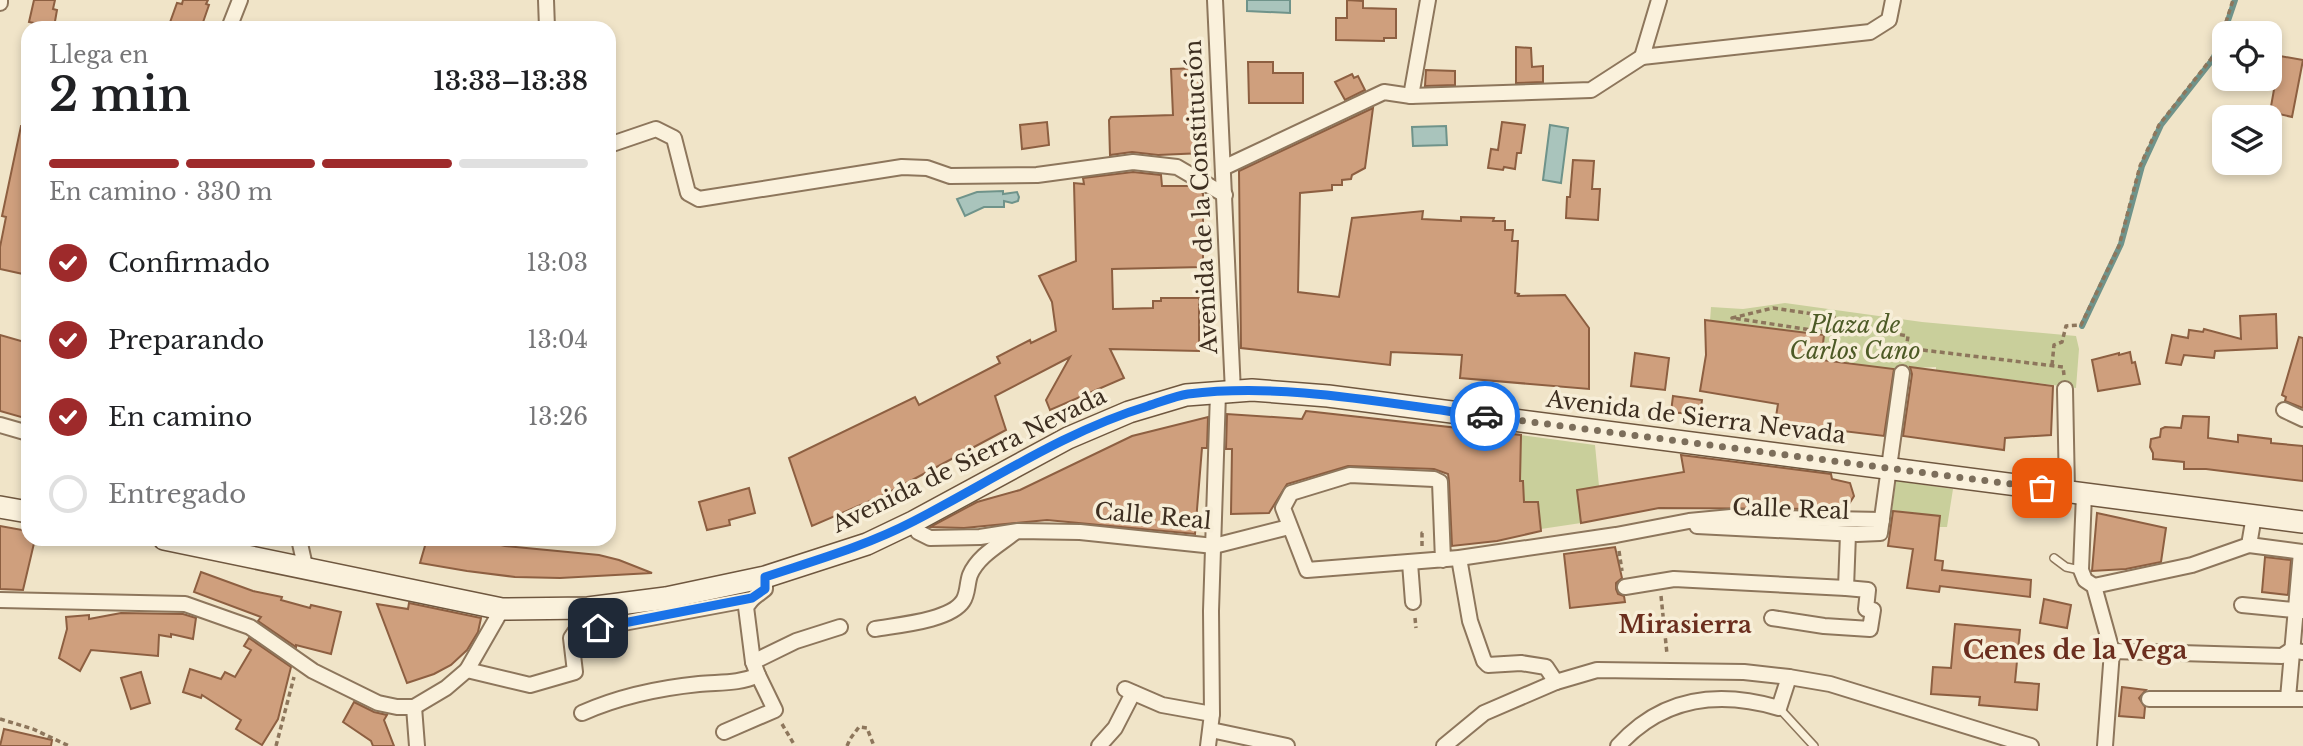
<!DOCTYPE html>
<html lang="es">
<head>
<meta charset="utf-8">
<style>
  :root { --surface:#fff; --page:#f2f2f2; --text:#202124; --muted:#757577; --line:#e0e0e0; --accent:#9e2a2b }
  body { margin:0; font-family:"Libre Baskerville",serif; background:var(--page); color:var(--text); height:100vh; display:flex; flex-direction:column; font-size:26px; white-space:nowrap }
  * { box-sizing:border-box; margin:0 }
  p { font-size:23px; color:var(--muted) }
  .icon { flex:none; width:38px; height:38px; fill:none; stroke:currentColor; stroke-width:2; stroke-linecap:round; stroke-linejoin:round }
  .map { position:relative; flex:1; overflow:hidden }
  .sheet { position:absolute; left:21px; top:21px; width:595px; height:525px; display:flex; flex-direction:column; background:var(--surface); border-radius:21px; box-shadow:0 4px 10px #0003 }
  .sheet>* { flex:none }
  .fabs { position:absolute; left:2212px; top:21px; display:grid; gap:14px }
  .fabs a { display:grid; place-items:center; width:70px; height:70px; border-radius:14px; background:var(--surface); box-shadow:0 4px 10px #0003; font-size:35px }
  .pin { position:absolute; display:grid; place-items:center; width:60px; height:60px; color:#fff; margin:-30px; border-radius:14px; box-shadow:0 4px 10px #0006 }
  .courier { position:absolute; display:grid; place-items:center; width:70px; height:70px; margin:-35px; border:5px solid #1a73e8; border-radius:50%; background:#fff; color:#222; box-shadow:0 2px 9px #0007 }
  .summary em { font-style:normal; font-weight:600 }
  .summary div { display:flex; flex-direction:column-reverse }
  .summary { display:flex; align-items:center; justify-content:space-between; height:119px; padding:0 28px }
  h1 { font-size:46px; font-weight:600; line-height:52px }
  .bar { display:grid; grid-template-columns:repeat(4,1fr); gap:10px 7px; align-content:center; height:84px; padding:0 28px }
  .bar i { height:9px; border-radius:5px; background:var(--line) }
  .bar .selected { background:var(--accent) }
  .bar p { grid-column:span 4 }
  ol { padding:0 28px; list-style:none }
  li { display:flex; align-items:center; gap:21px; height:77px }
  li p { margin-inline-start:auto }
  li .icon { padding:7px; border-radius:50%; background:var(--accent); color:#fff; stroke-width:4 }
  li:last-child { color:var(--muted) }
  li i { width:38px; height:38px; border:4px solid var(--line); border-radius:50% }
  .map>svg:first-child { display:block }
  .green { fill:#c9cf9b }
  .water { fill:#a9c4bc; stroke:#6f938a; stroke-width:2 }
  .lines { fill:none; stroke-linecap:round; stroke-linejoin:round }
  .stream { stroke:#6f938a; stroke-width:6 }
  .building { fill:#cf9f7d; stroke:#8d5f41; stroke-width:2 }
  .lane-casing { stroke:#8d765c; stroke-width:10 }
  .street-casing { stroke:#8d765c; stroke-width:18 }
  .secondary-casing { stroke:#6f573f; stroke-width:24 }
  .path { stroke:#8d765c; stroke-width:3.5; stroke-dasharray:5 3.5; stroke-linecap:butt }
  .lane { stroke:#faf1dc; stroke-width:7 }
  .street { stroke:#faf1dc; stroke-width:14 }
  .secondary { stroke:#faf1dc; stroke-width:21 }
  .done { stroke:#7c6e5b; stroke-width:7; stroke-dasharray:0 12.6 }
  .route { stroke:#1a73e8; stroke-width:9 }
  .labels { text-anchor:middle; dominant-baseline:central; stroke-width:7; stroke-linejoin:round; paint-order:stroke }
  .street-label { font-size:23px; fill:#3d2e20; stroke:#f7eed8 }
  .park-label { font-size:23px; font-style:italic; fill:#4d5a26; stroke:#f7eed8 }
  .neighbourhood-label { font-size:24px; font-weight:bold; fill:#6b2e1e; stroke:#f7eed8 }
  .quarter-label { font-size:26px; font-weight:bold; fill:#6b2e1e; stroke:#f7eed8 }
</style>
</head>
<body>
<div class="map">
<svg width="2303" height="746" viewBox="0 0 2303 746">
  <rect width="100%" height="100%" fill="#f0e4c8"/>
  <g class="green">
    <path d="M1785 303 1922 322 2076 336 2079 349 2076 388 1936 370V367L1894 369 1819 360 1710 321 1711 307 1743 309Z"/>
    <path d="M1521 435 1595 445 1599 486 1577 490 1581 523 1541 529 1538 502H1524L1523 481H1521Z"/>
    <path d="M1896 481 1953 489 1947 527H1939V516L1892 510Z"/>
  </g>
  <g class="water">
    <path d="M1247 0H1290V13L1247 11Z"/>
    <path d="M1550 125 1568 128 1561 183 1543 180Z"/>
    <path d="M1446 126 1447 145 1413 146 1412 127Z"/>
    <path d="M1003 191V194L1017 192 1019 197 1018 201 1012 203 1004 201V207H984L965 216 957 199 977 192Z"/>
  </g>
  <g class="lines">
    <path class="stream" d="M2082 326 2121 244 2142 166 2161 125 2213 59 2221 41 2235 0"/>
  </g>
  <g class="building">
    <path d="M34 0H55L53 9 57 10 54 27 29 22Z"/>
    <path d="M183 0H208L206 4 209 5 201 28H168L177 3 182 4Z"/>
    <path d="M1347 0 1363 1V8L1396 9V38H1384V41L1336 40V18H1347Z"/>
    <path d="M1516 47 1531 48 1532 67 1543 66V82L1516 83Z"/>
    <path d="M2280 56 2303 60 2292 117 2270 112Z"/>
    <path d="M1248 62H1273V73H1303V103H1249Z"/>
    <path d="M1198 68 1203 153 1158 155 1132 152 1110 155 1109 120 1111 117 1173 115 1171 69Z"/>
    <path d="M1426 70 1455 71V85L1425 86Z"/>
    <path d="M1352 74 1354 78 1358 76 1365 90 1345 100 1335 82Z"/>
    <path d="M1373 108 1365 168 1352 175 1351 179 1342 180V185H1332V190L1300 193 1298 292 1339 297 1352 218 1423 211 1422 219 1461 221V217L1494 218 1493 221H1505V230H1513L1512 241H1518L1515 293 1519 294 1518 296 1565 295 1589 328V389L1460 378 1462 355 1391 352 1390 365 1241 348 1239 171Z"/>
    <path d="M1047 122 1049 145 1022 149 1020 125Z"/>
    <path d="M1502 122 1525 125 1521 153H1517L1515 169 1504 167 1503 170 1488 168 1491 149 1498 150Z"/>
    <path d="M21 126H28V216L24 238 28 239V248L23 274 0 269V247L6 217 2 216Z"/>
    <path d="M1573 160 1594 161 1592 189H1600L1598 220 1566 218 1567 197H1570Z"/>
    <path d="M1133 172 1161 175 1162 186H1190L1203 193V267L1112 269 1113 309 1153 308V301H1161V298H1199V351L1110 349 1124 378 1050 410 1046 400 1070 357 995 396 1006 430 886 494 812 526 789 458 915 397 919 405 1000 363 997 357 1030 340 1031 343 1056 331 1052 302 1039 276 1076 261 1074 183 1084 184 1083 178Z"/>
    <path d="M2276 314 2277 348 2215 351 2214 358 2184 355 2181 365 2166 363 2172 335 2188 338 2189 330 2203 332 2204 329 2241 339 2240 316Z"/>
    <path d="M1705 320 1824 335 1821 360 1894 369 1884 436 1775 423 1778 404 1700 391 1706 355Z"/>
    <path d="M0 335 28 343V419L0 411Z"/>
    <path d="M2299 337 2303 338V408L2285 401 2286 397 2282 395Z"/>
    <path d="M2130 352 2132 363 2135 362 2140 384 2098 391 2092 360 2119 353V355Z"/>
    <path d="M1635 353 1669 358 1665 390 1631 386Z"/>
    <path d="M1910 367 2053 386 2051 435 2005 438 2004 450 1903 436 1912 374Z"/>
    <path d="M1673 396 1702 400 1700 415 1671 412Z"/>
    <path d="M1306 411 1521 435 1520 481H1523L1524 502H1538L1541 531 1497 541 1452 546 1449 481 1448 474 1434 469 1348 466 1287 484 1269 513 1231 514 1232 449H1226L1227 414 1302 419Z"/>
    <path d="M2183 416 2209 417 2208 438 2238 442V435L2271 439V443L2303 446V481L2206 469H2184V462L2153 459V453L2150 447 2151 439 2160 437 2161 429 2165 427 2181 428Z"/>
    <path d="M1208 417 1207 448H1202L1195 534 1047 520 964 528 930 527 977 502 1020 490 1132 436Z"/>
    <path d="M1681 455 1831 474 1832 479 1850 483 1854 496 1846 509 1659 508 1581 523 1577 490 1684 472Z"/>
    <path d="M749 488 755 513 729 520 730 525 707 530 699 502Z"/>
    <path d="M1893 511 1940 516 1935 560 1943 561 1942 570 2031 580 2030 597 1940 586 1939 592 1907 588 1913 549 1888 546Z"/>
    <path d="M2097 513 2166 528 2161 562 2126 569 2092 571Z"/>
    <path d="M0 526 28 531V539H35L23 590 0 589Z"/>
    <path d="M427 539H477L505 546 599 555 619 560 652 573 560 578 515 577 467 571 420 563Z"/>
    <path d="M1615 547 1622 578 1616 583V589L1618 594 1624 596 1625 602 1570 608 1564 554Z"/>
    <path d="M2265 557 2291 560 2288 595 2262 592Z"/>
    <path d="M201 572 253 591 282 597 281 600 310 608 311 605 341 612 331 654 296 645V647L258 621 261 617 194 592Z"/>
    <path d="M2044 599 2071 605 2067 628 2040 623Z"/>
    <path d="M409 603 481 618 478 632 467 650 451 665 434 674 407 683 377 604 408 609Z"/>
    <path d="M121 613 183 614 196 618 193 639 171 634V637L159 635 158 656 91 650 80 671 59 658 67 629 66 617 89 615V619Z"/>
    <path d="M1955 624 2020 630 2015 682 2039 684 2037 710 1979 705 1980 697 1931 694 1933 667 1951 668Z"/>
    <path d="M249 638 291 667 278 719 262 745 236 729 241 720 202 695 201 698 183 692 190 669 221 679 225 672 235 677 251 650 244 646Z"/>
    <path d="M141 672 150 703 131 709 121 678Z"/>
    <path d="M2122 687 2146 690 2139 698 2145 707 2144 718 2119 716Z"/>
    <path d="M354 702 374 712 387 715 384 720 394 746H373L371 741 343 722Z"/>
    <path d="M4 729 52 740 51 746H0Z"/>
  </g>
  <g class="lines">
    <g class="lane-casing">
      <g id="lane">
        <path d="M2054 558 2066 567 2080 570"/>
        <path d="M1779 708 1814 746"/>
      </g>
    </g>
    <g class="street-casing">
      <g id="street">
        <path d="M546 0 547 28"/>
        <path d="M1215 0 1233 392"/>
        <path d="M1659 0 1642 57 1870 32 1889 20 1893 0"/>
        <path d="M0 3V0"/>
        <path d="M229 28 240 0"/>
        <path d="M1411 96 1428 0"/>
        <path d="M609 145 656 129 674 138 688 193 699 199 902 167 927 168 950 176 1037 175 1133 162 1177 167 1225 195"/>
        <path d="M1223 168 1384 92 1411 96 1591 90 1642 57"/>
        <path d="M2065 389 2067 491"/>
        <path d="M2284 410 2303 419"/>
        <path d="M0 425 28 433"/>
        <path d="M2084 494 2081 570 2085 580 2094 586 2112 651 2105 746"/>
        <path d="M913 522 918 532 930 538 980 537 1018 531 1080 532 1214 546 1289 527"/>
        <path d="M1697 526 1857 534 1880 533 1902 373"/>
        <path d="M299 539 305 566"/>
        <path d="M2249 545 2303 552"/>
        <path d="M1459 558 1470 621 1484 661 1488 665 1521 663 1546 667 1556 682"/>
        <path d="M1443 560 1440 482 1434 479 1350 475 1291 493 1283 508 1307 570 1459 558 1616 535 1689 521 1731 517 1882 520"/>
        <path d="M1410 563 1413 602"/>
        <path d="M2094 586 2192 565 2249 545 2254 516"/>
        <path d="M1625 587 1674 579 1846 588 1868 590 1866 609 1873 610 1870 629 1824 626 1772 618"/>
        <path d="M1846 588 1848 534"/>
        <path d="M0 600 185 604 250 627 313 671 378 703 397 707H414L446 688 467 670 502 609"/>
        <path d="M2242 605 2303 611"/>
        <path d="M875 629C897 625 950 621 963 601 968 594 967 583 970 575 978 556 999 545 1014 533"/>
        <path d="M2112 651 2282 656 2291 650 2303 652"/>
        <path d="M753 662 796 641 840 627"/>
        <path d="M467 670 530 685 575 672 571 638 575 632 752 599 765 589V577"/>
        <path d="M1125 689 1162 705 1212 714"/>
        <path d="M2288 698 2301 552"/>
        <path d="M2149 699H2303"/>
        <path d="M414 707 417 746"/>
        <path d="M582 713C618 697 659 688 699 684 720 682 739 684 758 675L753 662 746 607 752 599"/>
        <path d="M1211 730 1287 746"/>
        <path d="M724 732 775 710 758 675"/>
        <path d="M1099 746 1115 728 1133 693"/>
        <path d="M1208 746 1212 714 1211 611 1218 393"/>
        <path d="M1444 746 1484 713 1556 682 1597 670 1744 672 1789 677 1830 684 2031 746"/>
        <path d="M1618 746C1662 697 1718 690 1779 708L1789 677"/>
      </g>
    </g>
    <g class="secondary-casing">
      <g id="secondary">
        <path d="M0 507 28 512"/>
        <path d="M164 539 502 609 588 608 666 598 765 577 867 544 913 522 1068 438 1129 412 1186 395 1252 390 1328 396 2303 522"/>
      </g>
    </g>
    <g class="path">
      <path d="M1773 308 1834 317 1832 333 1732 318Z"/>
      <path d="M1833 323 1908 336 1905 357"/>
      <path d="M1906 348 2063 367 2064 375"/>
      <path d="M2052 365 2054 345 2062 342 2066 326 2081 325 2119 246 2140 166 2159 125 2211 59 2220 41 2233 0"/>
      <path d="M1422 546V533H1426"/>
      <path d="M1619 551 1622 571"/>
      <path d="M1661 596 1667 654"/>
      <path d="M1415 618 1416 628"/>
      <path d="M0 719 33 729 69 746"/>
      <path d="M782 724 795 746"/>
      <path d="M276 746 294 677"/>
      <path d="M847 746 850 739 859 727 867 728 874 746"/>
    </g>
    <use href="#lane" class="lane"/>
    <use href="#street" class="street"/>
    <use href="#secondary" class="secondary"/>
  </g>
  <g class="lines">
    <path class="done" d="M1485 416 2042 488"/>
    <path class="route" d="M598 628 752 598 765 589V577C816 560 866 546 914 521 990 482 1065 431 1148 406 1161 402 1175 396 1188 394 1286 382 1388 404 1485 416"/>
  </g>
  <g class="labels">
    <g class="street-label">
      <text transform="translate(1201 197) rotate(-93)">Avenida de la Constitución</text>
      <text transform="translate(1696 417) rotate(7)">Avenida de Sierra Nevada</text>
      <text transform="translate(969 460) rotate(-26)">Avenida de Sierra Nevada</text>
      <text transform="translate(1791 509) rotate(2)">Calle Real</text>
      <text transform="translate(1153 516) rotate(5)">Calle Real</text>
    </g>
    <g class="park-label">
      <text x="1855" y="325">Plaza de<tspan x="1855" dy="26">Carlos Cano</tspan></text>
    </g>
    <g class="neighbourhood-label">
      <text x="1685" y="624">Mirasierra</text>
    </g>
    <g class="quarter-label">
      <text x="2075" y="650">Cenes de la Vega</text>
    </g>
  </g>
</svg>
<div class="fabs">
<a><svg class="icon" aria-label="locate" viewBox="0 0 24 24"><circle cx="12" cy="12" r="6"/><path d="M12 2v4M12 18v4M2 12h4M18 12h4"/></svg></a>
<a><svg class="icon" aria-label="layers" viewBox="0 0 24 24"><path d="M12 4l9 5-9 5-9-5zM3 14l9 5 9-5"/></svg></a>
</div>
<div class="pin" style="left:2042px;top:488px;background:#ea580c"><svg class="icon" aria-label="bag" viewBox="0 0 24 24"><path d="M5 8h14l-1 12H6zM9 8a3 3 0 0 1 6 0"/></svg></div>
<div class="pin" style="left:598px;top:628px;background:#1f2937"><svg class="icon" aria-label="home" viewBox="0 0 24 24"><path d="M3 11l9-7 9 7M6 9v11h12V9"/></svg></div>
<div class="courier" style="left:1485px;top:416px"><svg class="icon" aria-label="car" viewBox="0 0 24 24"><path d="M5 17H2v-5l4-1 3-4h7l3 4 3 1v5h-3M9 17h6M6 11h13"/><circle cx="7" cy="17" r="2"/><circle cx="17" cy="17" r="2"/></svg></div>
<section class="sheet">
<div class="summary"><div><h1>2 min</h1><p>Llega en</p></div><em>13:33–13:38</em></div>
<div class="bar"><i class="selected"></i><i class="selected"></i><i class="selected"></i><i></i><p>En camino · 330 m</p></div>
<ol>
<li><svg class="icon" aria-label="check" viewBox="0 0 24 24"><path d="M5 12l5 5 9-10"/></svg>Confirmado<p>13:03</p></li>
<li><svg class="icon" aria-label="check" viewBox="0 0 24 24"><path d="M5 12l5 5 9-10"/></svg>Preparando<p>13:04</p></li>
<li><svg class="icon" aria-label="check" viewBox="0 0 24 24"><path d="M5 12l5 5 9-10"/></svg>En camino<p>13:26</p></li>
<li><i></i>Entregado</li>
</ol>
</section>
</div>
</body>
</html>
